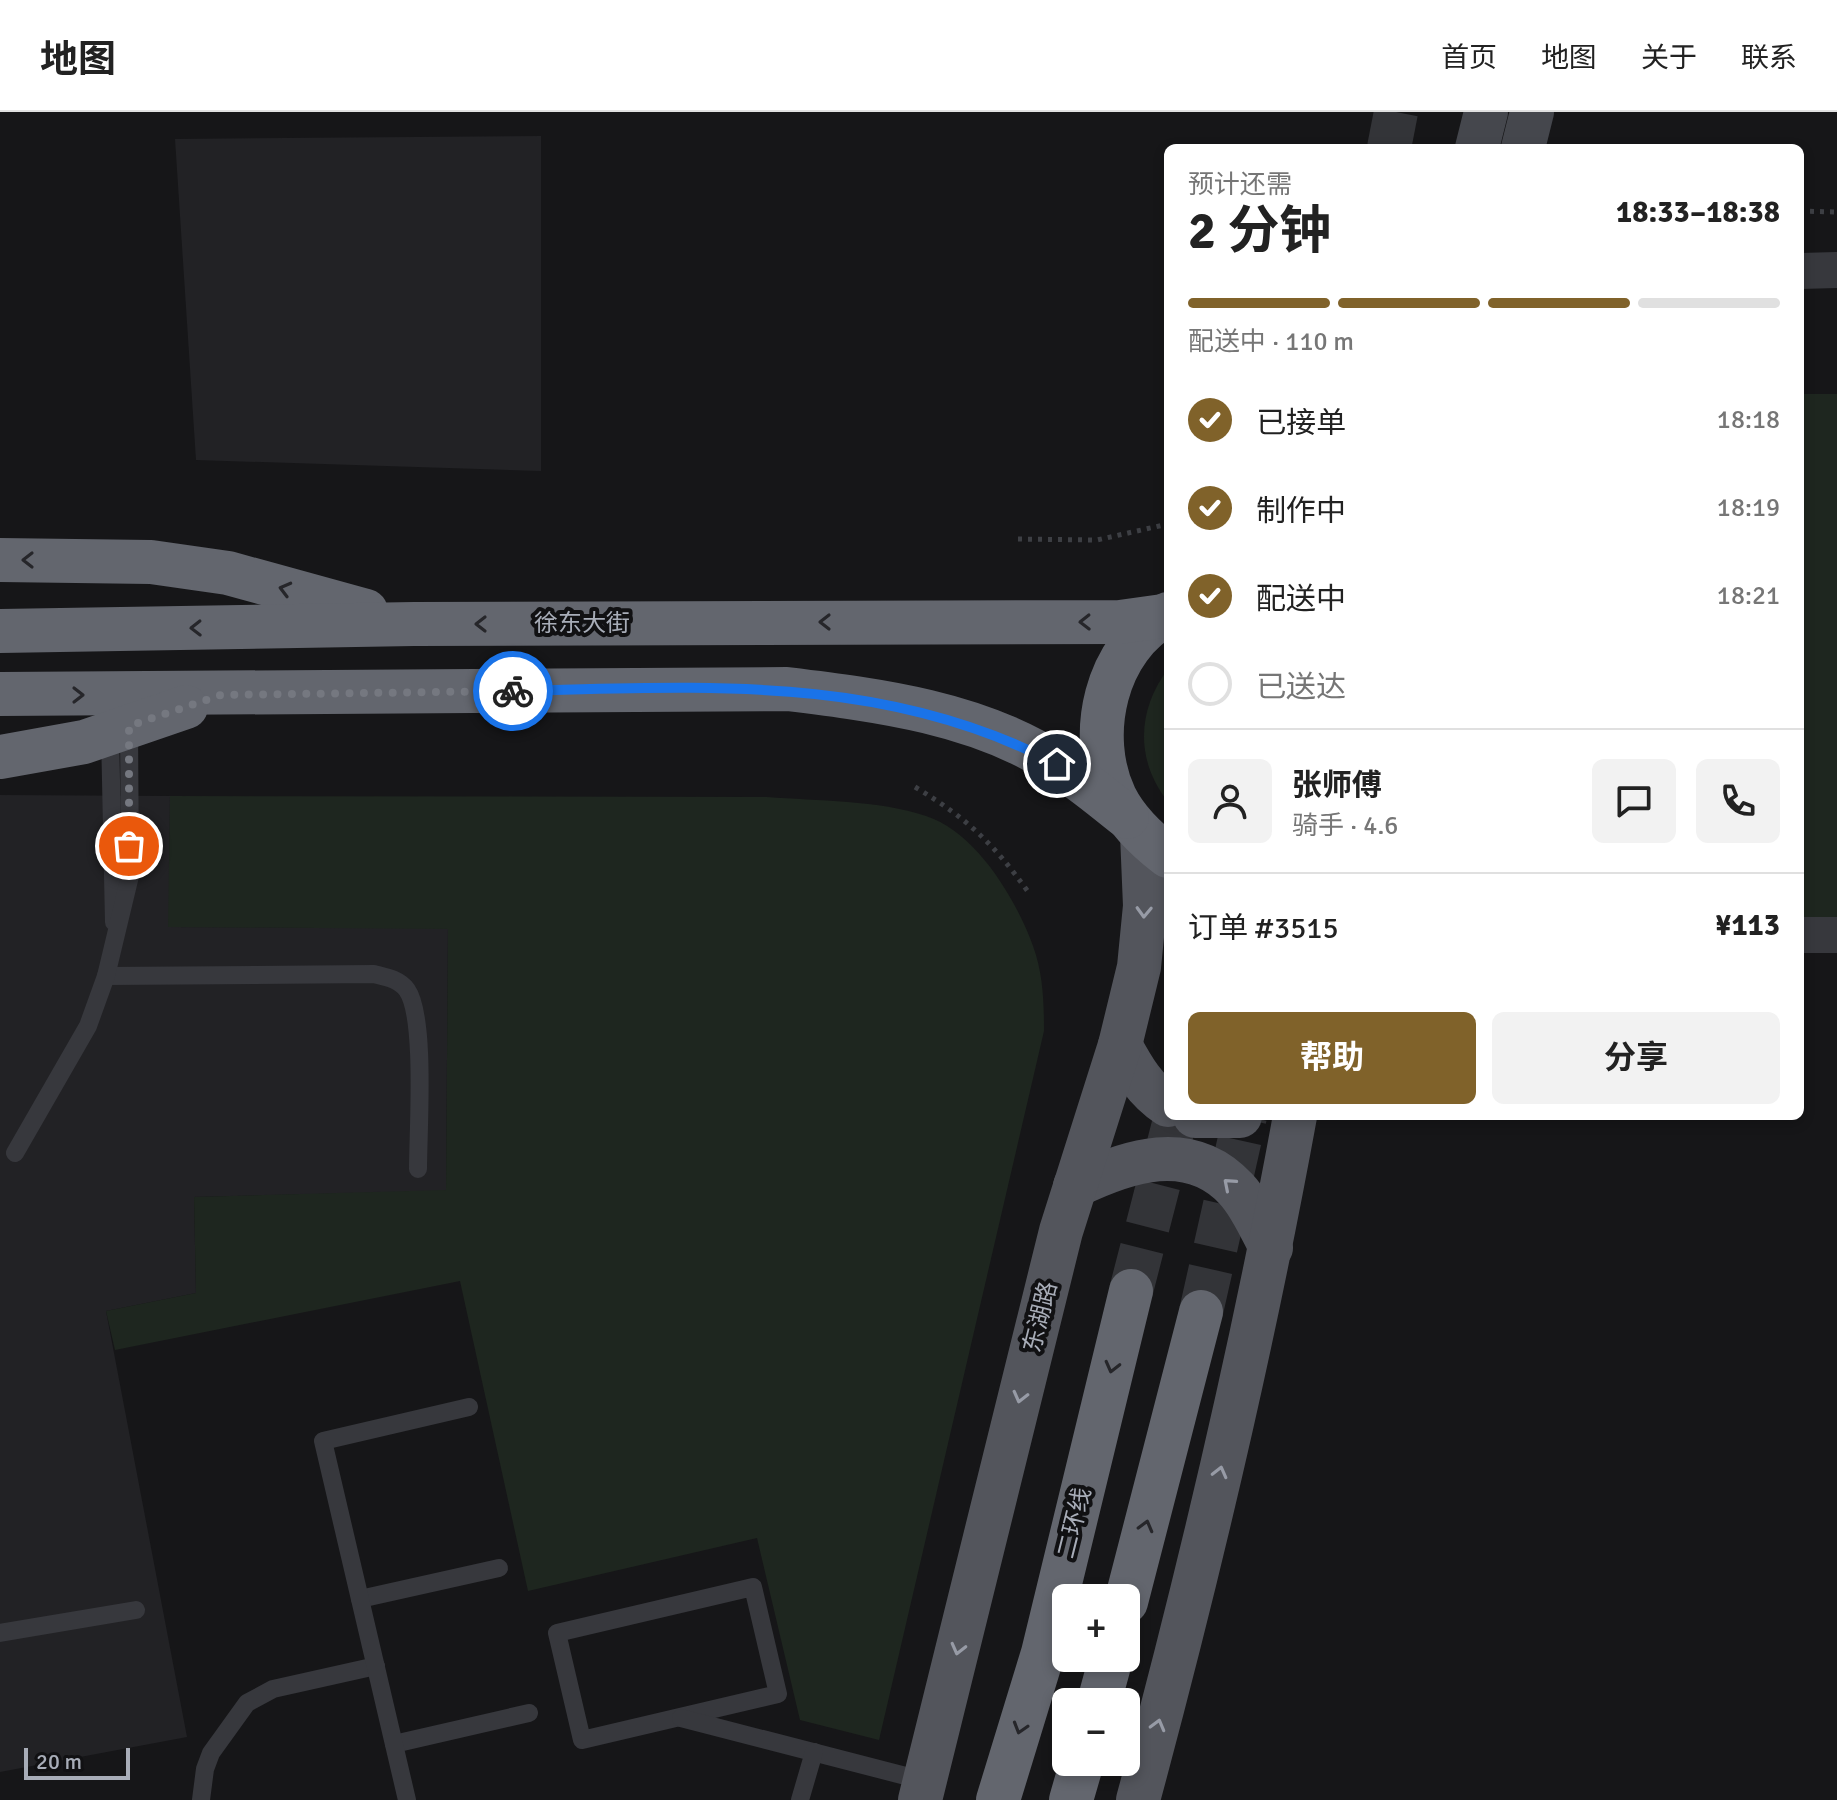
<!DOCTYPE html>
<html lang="zh">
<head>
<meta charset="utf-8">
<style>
  :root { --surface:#fff; --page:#f2f2f2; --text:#222; --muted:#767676; --line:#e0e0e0; --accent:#80622a }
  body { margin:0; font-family:Signika,"Noto Sans SC",sans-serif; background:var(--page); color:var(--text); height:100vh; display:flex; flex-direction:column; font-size:30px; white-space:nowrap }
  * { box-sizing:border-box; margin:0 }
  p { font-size:26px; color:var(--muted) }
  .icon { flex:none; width:44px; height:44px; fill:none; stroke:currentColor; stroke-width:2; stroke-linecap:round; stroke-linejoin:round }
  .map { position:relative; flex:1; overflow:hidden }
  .details { position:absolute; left:1164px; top:32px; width:640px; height:976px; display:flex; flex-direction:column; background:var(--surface); border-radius:12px; box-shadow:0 4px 12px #0003 }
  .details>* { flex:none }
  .fabs { position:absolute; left:1052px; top:1472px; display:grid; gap:16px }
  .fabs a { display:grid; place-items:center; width:88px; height:88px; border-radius:12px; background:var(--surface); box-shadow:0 4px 12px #0003; font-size:40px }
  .scale { position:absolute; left:24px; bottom:20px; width:106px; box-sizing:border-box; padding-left:8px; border:4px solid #a8adb8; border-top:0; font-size:22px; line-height:28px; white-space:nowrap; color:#a8adb8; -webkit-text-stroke:6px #111113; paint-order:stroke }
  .pin { position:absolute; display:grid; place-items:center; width:68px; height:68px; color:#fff; margin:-34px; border:4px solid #fff; border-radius:50%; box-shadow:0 2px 8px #0007 }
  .courier { position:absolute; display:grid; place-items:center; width:80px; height:80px; margin:-40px; border:6px solid #1a73e8; border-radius:50%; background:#fff; color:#222; box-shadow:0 2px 10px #0007 }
  .headline em { font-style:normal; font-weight:700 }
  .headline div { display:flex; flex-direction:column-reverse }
  .headline { display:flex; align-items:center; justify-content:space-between; height:136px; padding:0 24px }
  h1 { font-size:52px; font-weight:700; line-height:60px }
  .bar { display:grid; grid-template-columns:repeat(4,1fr); gap:12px 8px; align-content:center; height:96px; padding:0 24px }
  .bar i { height:10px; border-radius:6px; background:var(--line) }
  .bar .on { background:var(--accent) }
  .bar p { grid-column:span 4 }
  .line { display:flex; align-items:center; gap:20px; padding:0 24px; border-top:2px solid var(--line) }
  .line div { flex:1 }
  .round { display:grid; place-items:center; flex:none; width:84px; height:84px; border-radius:12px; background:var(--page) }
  ol { padding:0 24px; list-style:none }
  li { display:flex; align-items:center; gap:24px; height:88px }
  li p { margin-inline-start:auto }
  li .icon { padding:8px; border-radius:50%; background:var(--accent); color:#fff; stroke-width:4 }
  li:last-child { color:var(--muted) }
  li i { width:44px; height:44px; border:4px solid var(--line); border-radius:50% }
  .cta { display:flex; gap:16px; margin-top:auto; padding:16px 24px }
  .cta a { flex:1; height:92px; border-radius:12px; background:var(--accent); color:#fff; font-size:32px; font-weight:700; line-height:92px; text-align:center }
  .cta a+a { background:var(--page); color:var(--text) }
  header { display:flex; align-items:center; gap:48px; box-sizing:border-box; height:112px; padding:0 40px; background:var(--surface); border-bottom:2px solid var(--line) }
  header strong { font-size:38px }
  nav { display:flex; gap:44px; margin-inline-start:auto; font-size:28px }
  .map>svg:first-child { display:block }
  .built { fill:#222225 }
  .green { fill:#1e261f }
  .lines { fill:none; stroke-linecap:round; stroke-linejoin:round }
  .highway-tunnel { stroke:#333438; stroke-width:44; stroke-dasharray:44 22; stroke-linecap:butt }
  .path { stroke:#3d3f44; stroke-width:5; stroke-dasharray:4 6; stroke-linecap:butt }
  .lane { stroke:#37383d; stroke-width:18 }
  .street { stroke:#37383d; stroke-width:36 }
  .secondary { stroke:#45474d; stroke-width:44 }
  .primary { stroke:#53555c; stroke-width:44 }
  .highway { stroke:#63666e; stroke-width:44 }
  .oneway { stroke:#26262a }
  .oneway2 { stroke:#979ba6 }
  .done { stroke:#757880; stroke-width:8; stroke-dasharray:0 14.4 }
  .route { stroke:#1a73e8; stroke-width:10 }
  .labels { text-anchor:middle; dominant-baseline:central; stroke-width:8; stroke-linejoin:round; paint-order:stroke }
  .street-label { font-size:24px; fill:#a8adb8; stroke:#111113 }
</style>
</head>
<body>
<header>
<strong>地图</strong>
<nav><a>首页</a><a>地图</a><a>关于</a><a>联系</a></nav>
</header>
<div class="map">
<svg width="1837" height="1688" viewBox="0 0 1837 1688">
  <rect width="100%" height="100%" fill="#161618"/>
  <g class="built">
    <path d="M541 24V359L196 348 175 27Z"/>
    <path d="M0 683 170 684 169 815 448 816 446 1079 194 1085 196 1181 106 1199 187 1625 0 1660Z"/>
  </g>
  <g class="green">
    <rect x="1800" y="282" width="37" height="524"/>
    <path d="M1168 557V690C1135 648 1137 598 1168 557Z"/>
    <path d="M170 684 767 685C817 689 879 688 926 704 976 720 1016 787 1033 834 1043 861 1044 890 1044 919L879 1628 800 1608 757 1426 528 1479 460 1169 115 1238 106 1199 196 1181 194 1085 446 1078 448 817 168 815Z"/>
  </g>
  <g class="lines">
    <g class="highway-tunnel">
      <path d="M1389 36 1396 0"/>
      <path d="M1131 1179 1176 1004"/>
      <path d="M1201 1200 1245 1004"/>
    </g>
    <g class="path">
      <path d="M1800 99 1837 100"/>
      <path d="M1018 427 1097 428 1168 412"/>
      <path d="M915 675C968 707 993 731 1029 781"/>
    </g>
    <g class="lane">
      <path d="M110 621 114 810"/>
      <path d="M106 864 374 862C386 865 399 867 407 878 426 905 418 1019 418 1057"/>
      <path d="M15 1041 88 914 106 864 130 764 129 614"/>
      <path d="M753 1475 778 1582 582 1628 557 1521Z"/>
      <path d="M360 1487 499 1456"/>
      <path d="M0 1521 136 1498"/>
      <path d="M681 1606 925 1669"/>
      <path d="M394 1632 529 1601"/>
      <path d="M201 1688 205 1657 211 1641 247 1591 273 1577 376 1554"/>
      <path d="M407 1688 323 1329 469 1295"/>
      <path d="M800 1688 814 1640"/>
    </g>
    <g class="street">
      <path d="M1800 159 1837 158"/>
      <path d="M1800 823H1837"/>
    </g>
    <g class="secondary">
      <path d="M1477 36 1486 0"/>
      <path d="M1523 36 1532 0"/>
    </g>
    <g class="primary">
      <path d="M1120 933C1133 957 1145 978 1168 993"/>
      <path d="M1195 1004H1240"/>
      <path d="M1075 1074C1127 1049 1190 1027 1236 1077 1251 1093 1261 1117 1271 1136"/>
      <path d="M920 1688 1061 1119 1120 933 1139 855 1145 794 1142 722"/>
      <path d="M1138 1688C1199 1462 1253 1234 1295 1004"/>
    </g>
    <g class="highway">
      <path d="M0 448 151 450 228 461 366 499"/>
      <path d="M1168 502C1105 535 1086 624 1115 685 1127 709 1147 728 1168 744"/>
      <path d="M0 519 414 512 1120 510 1163 504"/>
      <path d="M0 582 787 577C878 588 980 601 1058 653 1082 668 1104 687 1127 705"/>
      <path d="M0 645 84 630 186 595"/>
      <path d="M1126 1490 1201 1200"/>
      <path d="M1099 1590 1111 1546"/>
      <path d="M998 1688 1043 1541 1131 1179"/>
      <path d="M1071 1688 1082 1650"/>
    </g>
  </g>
  <defs><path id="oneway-chevron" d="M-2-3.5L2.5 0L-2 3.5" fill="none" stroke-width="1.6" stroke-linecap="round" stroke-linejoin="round" transform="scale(2)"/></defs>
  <g class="oneway">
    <use href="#oneway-chevron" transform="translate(28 448) rotate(-180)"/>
    <use href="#oneway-chevron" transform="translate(285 477) rotate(-165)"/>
    <use href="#oneway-chevron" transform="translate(825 510) rotate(180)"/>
    <use href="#oneway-chevron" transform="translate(1085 510) rotate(179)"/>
    <use href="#oneway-chevron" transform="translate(481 512) rotate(180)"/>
    <use href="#oneway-chevron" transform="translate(196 516) rotate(179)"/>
    <use href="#oneway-chevron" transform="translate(78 583)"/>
    <use href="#oneway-chevron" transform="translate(1112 1255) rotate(104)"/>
    <use href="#oneway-chevron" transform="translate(1146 1414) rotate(-75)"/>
    <use href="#oneway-chevron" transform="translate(1020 1616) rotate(107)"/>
  </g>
  <g class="oneway2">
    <use href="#oneway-chevron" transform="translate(1144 800) rotate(92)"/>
    <use href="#oneway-chevron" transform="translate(1229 1072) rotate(-139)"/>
    <use href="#oneway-chevron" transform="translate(1020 1285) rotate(104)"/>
    <use href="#oneway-chevron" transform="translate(1220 1360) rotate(-76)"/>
    <use href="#oneway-chevron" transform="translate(958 1537) rotate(104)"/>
    <use href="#oneway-chevron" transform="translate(1158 1613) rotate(-75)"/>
  </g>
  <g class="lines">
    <path class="done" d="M129 734V614L221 583 513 579"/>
    <path class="route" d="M513 579C703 575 883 561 1057 652"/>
  </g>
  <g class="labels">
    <g class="street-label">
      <text x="582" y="511">徐东大街</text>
      <text transform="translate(1040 1205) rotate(-76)">东湖路</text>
      <text transform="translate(1074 1411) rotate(-76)">二环线</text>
    </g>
  </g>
</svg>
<div class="fabs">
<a>+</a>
<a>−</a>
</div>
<div class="scale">20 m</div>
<div class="pin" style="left:129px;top:734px;background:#ea580c"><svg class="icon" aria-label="bag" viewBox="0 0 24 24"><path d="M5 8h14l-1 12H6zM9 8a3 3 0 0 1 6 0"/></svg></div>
<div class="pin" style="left:1057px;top:652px;background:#1f2937"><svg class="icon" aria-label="home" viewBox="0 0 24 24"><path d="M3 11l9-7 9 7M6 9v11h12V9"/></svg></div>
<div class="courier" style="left:513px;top:579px"><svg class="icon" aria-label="bike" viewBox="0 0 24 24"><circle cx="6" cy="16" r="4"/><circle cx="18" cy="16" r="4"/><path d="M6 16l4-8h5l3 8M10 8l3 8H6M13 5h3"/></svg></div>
<section class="details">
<div class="headline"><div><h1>2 分钟</h1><p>预计还需</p></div><em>18:33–18:38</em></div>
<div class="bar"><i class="on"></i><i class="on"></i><i class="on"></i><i></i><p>配送中 · 110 m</p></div>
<ol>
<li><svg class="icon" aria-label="check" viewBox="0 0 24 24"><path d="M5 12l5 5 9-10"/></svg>已接单<p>18:18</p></li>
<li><svg class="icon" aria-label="check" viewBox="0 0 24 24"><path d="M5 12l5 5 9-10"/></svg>制作中<p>18:19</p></li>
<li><svg class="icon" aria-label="check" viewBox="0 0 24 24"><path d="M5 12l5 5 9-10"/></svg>配送中<p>18:21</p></li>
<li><i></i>已送达</li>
</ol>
<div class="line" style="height:144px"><a class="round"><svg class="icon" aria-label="person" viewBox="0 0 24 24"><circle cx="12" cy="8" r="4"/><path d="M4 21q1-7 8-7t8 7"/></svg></a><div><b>张师傅</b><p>骑手 · 4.6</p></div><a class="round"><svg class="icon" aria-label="chat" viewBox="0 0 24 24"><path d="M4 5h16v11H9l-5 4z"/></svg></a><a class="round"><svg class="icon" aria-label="phone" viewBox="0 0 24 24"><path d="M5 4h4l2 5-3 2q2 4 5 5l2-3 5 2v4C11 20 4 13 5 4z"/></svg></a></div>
<div class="line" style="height:104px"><div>订单 #3515</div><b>¥113</b></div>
<div class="cta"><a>帮助</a><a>分享</a></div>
</section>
</div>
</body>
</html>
